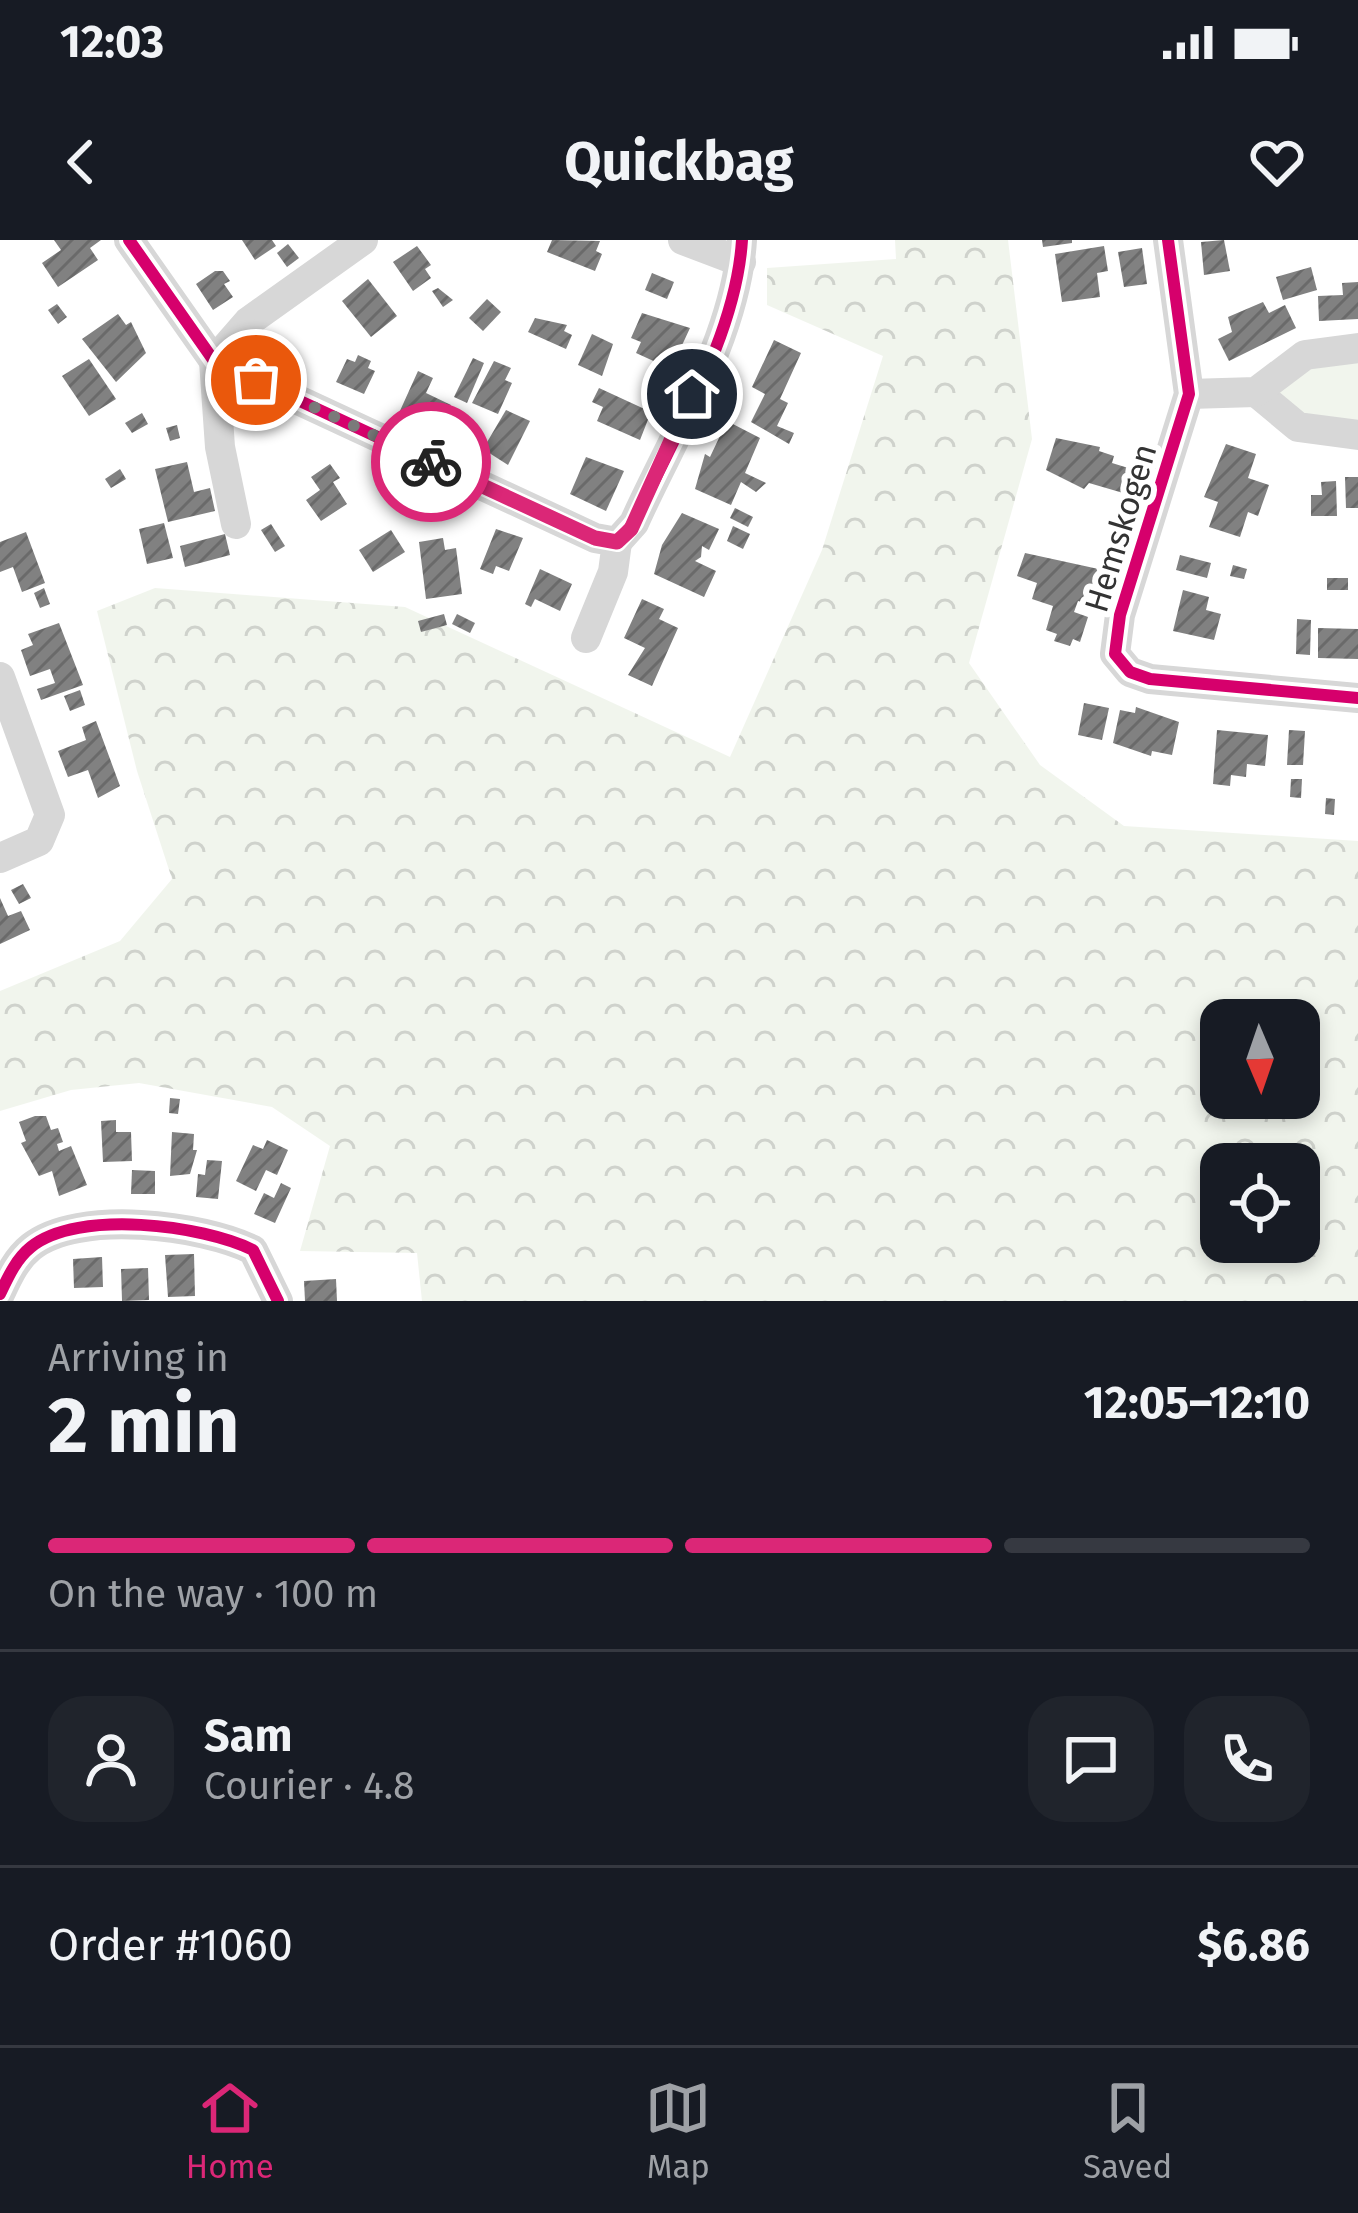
<!DOCTYPE html>
<html lang="en">
<head>
<meta charset="utf-8">
<style>
  :root { --surface:#171b24; --page:#20242c; --text:#f1f3f6; --muted:#9ea1a6; --line:#363941; --accent:#db2777 }
  body { margin:0; font-family:"Fira Sans",sans-serif; background:var(--page); color:var(--text); height:100vh; display:flex; flex-direction:column; font-size:45px; white-space:nowrap }
  * { box-sizing:border-box; margin:0 }
  p { font-size:39px; color:var(--muted) }
  .icon { flex:none; width:66px; height:66px; fill:none; stroke:currentColor; stroke-width:2; stroke-linecap:round; stroke-linejoin:round }
  .map { position:relative; height:1061px; overflow:hidden }
  .side { display:flex; flex-direction:column; background:var(--surface); flex:1 }
  .side>* { flex:none }
  .needle { width:78px; rotate:178deg }
  .controls { position:absolute; left:1200px; top:759px; display:grid; gap:24px }
  .controls a { display:grid; place-items:center; width:120px; height:120px; border-radius:24px; background:var(--surface); box-shadow:0 6px 18px #0003; font-size:60px }
  .pin { position:absolute; display:grid; place-items:center; width:102px; height:102px; color:#fff; margin:-51px; border:6px solid #fff; border-radius:50%; box-shadow:0 3px 12px #0007 }
  .courier { position:absolute; display:grid; place-items:center; width:120px; height:120px; margin:-60px; border:9px solid #db2777; border-radius:50%; background:#fff; color:#222; box-shadow:0 3px 15px #0007 }
  .head em { font-style:normal; font-weight:700 }
  .head div { display:flex; flex-direction:column-reverse }
  .head { display:flex; align-items:center; justify-content:space-between; height:204px; padding:0 48px }
  h1 { font-size:78px; font-weight:700; line-height:90px }
  .bar { display:grid; grid-template-columns:repeat(4,1fr); gap:18px 12px; align-content:center; height:144px; padding:0 48px }
  .bar i { height:15px; border-radius:9px; background:var(--line) }
  .bar .on { background:var(--accent) }
  .bar p { grid-column:span 4 }
  .line { display:flex; align-items:center; gap:30px; padding:0 48px; border-top:3px solid var(--line) }
  .line div { flex:1 }
  .round { display:grid; place-items:center; flex:none; width:126px; height:126px; border-radius:36px; background:var(--page) }
  .status { display:flex; justify-content:space-between; align-items:center; height:84px; padding:0 60px; background:var(--surface); direction:ltr }
  .status svg { height:33px; fill:currentColor }
  header { display:flex; justify-content:space-between; align-items:center; height:156px; padding:0 48px; background:var(--surface); font-size:54px; font-weight:700 }
  .tabs { display:flex; justify-content:space-around; align-items:center; height:168px; border-top:3px solid var(--line); background:var(--surface); font-size:33px; color:var(--muted) }
  .tabs a { display:grid; justify-items:center; gap:6px }
  .tabs .on { color:var(--accent) }
  .map>svg:first-child { display:block }
  .green { fill:#f1f5ed }
  .forest { fill:url(#forest-crowns); fill-rule:evenodd }
  .building { fill:url(#building-hatch) }
  .lines { fill:none; stroke-linecap:round; stroke-linejoin:round }
  .minor { stroke:#d7d7d7; stroke-width:30 }
  .cycleway-casing { stroke:#fff; stroke-width:20 }
  .cycleway { stroke:#d6006c; stroke-width:12 }
  .done { stroke:#7a7a7a; stroke-width:12; stroke-dasharray:0 21.6 }
  .route { stroke:#db2777; stroke-width:15 }
  .labels { text-anchor:middle; dominant-baseline:central; stroke-width:12; stroke-linejoin:round; paint-order:stroke }
  .street-label { font-size:33px; fill:#333; stroke:#fff }
</style>
</head>
<body>
<div class="status"><b>12:03</b><svg viewBox="0 0 49 12"><path d="M0 12V9h3v3zM5 12V6h3v6zM10 12V3h3v9zM15 12V0h3v12zM26 1h20v11H26zM47 4h2v5h-2z"/></svg></div>
<header><svg class="icon" aria-label="back" viewBox="0 0 24 24"><path d="M15 5l-7 7 7 7"/></svg>Quickbag<svg class="icon" aria-label="heart" viewBox="0 0 24 24"><path d="M12 20l-8-8c-3-5 5-10 8-4 3-6 11-1 8 4z"/></svg></header>
<div class="map">
<svg width="1358" height="1061" viewBox="0 0 1358 1061">
  <defs>
    <pattern id="forest-crowns" width="20" height="18" patternUnits="userSpaceOnUse" patternTransform="scale(3)"><rect width="20" height="18" fill="#f1f5ed"/><path d="M2 6a3 3 0 1 1 6 0M12 15a3 3 0 1 1 6 0" fill="none" stroke="#cfd2cc"/></pattern>
    <pattern id="building-hatch" width="6" height="6" patternUnits="userSpaceOnUse" patternTransform="scale(3)"><rect width="6" height="6" fill="#818181"/><path d="M-1 1l2-2M0 6l6-6M5 7l2-2" fill="none" stroke="#6a6a6a"/></pattern>
  </defs>
  <rect width="100%" height="100%" fill="#fff"/>
  <path class="green" d="M1358 108V195L1333 196 1256 152Z"/>
  <path class="forest" d="M895 0H1008L1032 199 969 423 1040 525 1124 586 1358 601V1061H422L417 1013 300 1011 330 906 272 867 139 843 71 850 0 871V751L120 701 172 639 137 531 97 371 155 348 405 367 730 517 822 310 883 116 767 65V28L896 19ZM1221 780H1299V858H1221ZM1221 924H1299V1002H1221Z"/>
  <g class="building">
    <path d="M54 0H101L90 8 98 20 58 47 42 23 61 10Z"/>
    <path d="M242 0H272L276 6 255 20Z"/>
    <path d="M552 0 600 1 596 11 602 14 595 31 547 12Z"/>
    <path d="M1042 0H1072V3L1043 7Z"/>
    <path d="M1224 0 1230 31 1204 35 1201 2Z"/>
    <path d="M288 4 299 18 287 27 277 13Z"/>
    <path d="M417 6 431 25 425 29 431 38 413 51 393 22Z"/>
    <path d="M1104 6 1108 31 1097 33 1100 57 1062 62 1055 14Z"/>
    <path d="M1142 8 1147 44 1124 47 1118 12Z"/>
    <path d="M1311 27 1317 50 1283 60 1276 37Z"/>
    <path d="M215 31H223L230 41 224 44 233 57 213 70 196 44Z"/>
    <path d="M652 33 674 42 667 59 645 50Z"/>
    <path d="M368 39 397 76 371 97 342 61Z"/>
    <path d="M1358 42V79L1319 81 1318 56 1343 55 1342 43Z"/>
    <path d="M438 48 453 60 443 67 432 51Z"/>
    <path d="M487 59 501 72 483 91 469 78Z"/>
    <path d="M1263 62 1269 73 1285 65 1296 88 1229 121 1218 99 1232 92 1228 77Z"/>
    <path d="M57 64 67 77 58 84 48 70Z"/>
    <path d="M642 73 690 88 671 129 636 113 641 102 631 98Z"/>
    <path d="M118 74 126 85 131 82 146 113 116 142 82 99Z"/>
    <path d="M535 78 567 85 564 91 572 95 566 109 528 92Z"/>
    <path d="M592 94 613 104 602 136 578 125Z"/>
    <path d="M774 100 801 113 780 159 788 163 777 186 794 193 789 204 751 182 765 154 752 147Z"/>
    <path d="M358 115 371 121 368 128 375 131 364 154 336 142 347 119 355 122Z"/>
    <path d="M473 118 484 123 467 163 454 157Z"/>
    <path d="M89 119 116 159 89 176 62 136Z"/>
    <path d="M494 121 511 128 505 140 512 143 498 174 472 163Z"/>
    <path d="M418 131 433 138 426 153 451 165 439 191 399 173Z"/>
    <path d="M599 148 651 172 640 200 597 181 603 167 592 162Z"/>
    <path d="M506 170 530 181 508 225 483 209Z"/>
    <path d="M142 173 148 184 132 193 125 183Z"/>
    <path d="M727 181 760 198 745 233 766 243 756 252 741 242 731 265 695 249 705 214 710 217Z"/>
    <path d="M177 185 180 198 170 201 166 188Z"/>
    <path d="M1056 198 1100 207 1099 211 1114 216 1112 223 1138 231 1130 255 1089 243 1084 249 1046 230Z"/>
    <path d="M1226 204 1256 214 1248 238 1269 245 1258 276 1248 272 1240 297 1209 287 1218 262 1204 257Z"/>
    <path d="M586 217 624 231 606 271 570 254Z"/>
    <path d="M187 222 194 252 210 248 215 271 168 282 155 229Z"/>
    <path d="M330 224 340 238 333 242 347 264 321 281 306 260 320 250 311 237Z"/>
    <path d="M120 229 126 239 111 248 105 239Z"/>
    <path d="M1345 237H1358V268H1346Z"/>
    <path d="M1336 241 1337 276H1311V255H1322L1321 242Z"/>
    <path d="M735 268 753 277 748 287 730 278Z"/>
    <path d="M682 273 719 289 709 310 702 306 701 317 695 321 716 331 704 357 654 334 662 305Z"/>
    <path d="M164 283 173 318 147 324 139 289Z"/>
    <path d="M271 284 285 306 275 312 261 290Z"/>
    <path d="M733 286 750 294 743 309 727 301Z"/>
    <path d="M496 289 523 298 509 331 496 326 493 334 480 329Z"/>
    <path d="M391 290 405 312 373 332 359 310Z"/>
    <path d="M26 292 45 343 22 352 13 327 0 332V302Z"/>
    <path d="M225 294 230 315 185 327 180 306Z"/>
    <path d="M443 298 445 310 456 308 462 354 426 359 419 302Z"/>
    <path d="M1025 313 1103 330 1092 365 1078 361 1074 372 1088 377 1080 402 1073 399 1070 406 1054 401 1057 394 1046 390 1053 366 1032 359 1037 343 1017 336Z"/>
    <path d="M1180 315 1211 323 1207 338 1176 330Z"/>
    <path d="M1233 325 1247 329 1244 339 1230 336Z"/>
    <path d="M540 329 572 344 560 371 535 359 531 367 525 364Z"/>
    <rect x="1327" y="338" width="21" height="12"/>
    <path d="M44 348 50 364 40 368 34 353Z"/>
    <path d="M1183 350 1209 357 1206 370 1221 374 1214 400 1173 391Z"/>
    <path d="M642 359 664 369 659 379 678 388 652 446 628 435 645 408 624 398Z"/>
    <path d="M444 374 447 385 421 392 418 381Z"/>
    <path d="M457 374 475 383 470 393 452 384Z"/>
    <path d="M1297 379 1311 380 1310 415 1296 414Z"/>
    <path d="M59 383 83 445 41 460 37 449 55 443 50 429 30 436 21 410 33 405 28 394Z"/>
    <path d="M1318 388 1358 389V419L1318 418Z"/>
    <path d="M80 450 85 465 70 471 64 456Z"/>
    <path d="M1084 463 1109 468 1102 500 1078 495Z"/>
    <path d="M1136 467 1179 482 1172 515 1152 511 1151 516 1113 503 1120 470 1135 473Z"/>
    <path d="M96 481 120 546 98 558 88 530 68 537 58 511 86 500 82 487Z"/>
    <path d="M1217 490 1268 495 1265 526 1247 524 1246 537 1231 535 1230 546 1213 544Z"/>
    <path d="M1289 490 1305 491 1303 525H1287Z"/>
    <path d="M1291 539H1302L1301 558 1290 557Z"/>
    <path d="M1326 558 1335 559 1334 575 1325 574Z"/>
    <path d="M23 644 31 658 19 664 11 650Z"/>
    <path d="M0 658 8 676 21 671 30 690 0 704Z"/>
    <path d="M170 858 180 859 178 874 169 873Z"/>
    <path d="M35 876H46L51 890 58 888 63 902 57 904 59 911 71 906 87 945 59 956 52 931 39 936 21 903 26 901 19 882Z"/>
    <path d="M116 880V892H131L132 921 103 922 101 881Z"/>
    <path d="M172 892 194 894 193 910H197L190 934 170 936Z"/>
    <path d="M267 900 288 910 277 935 266 930 256 951 236 941 253 905 263 909Z"/>
    <path d="M207 920 222 921 218 959 196 957 198 934 205 935Z"/>
    <path d="M132 930 155 931V954H131Z"/>
    <path d="M281 943 291 948 275 983 254 974 264 953 274 958Z"/>
    <path d="M194 1014 195 1056 168 1057 165 1015Z"/>
    <path d="M102 1017 103 1047 74 1048 73 1019Z"/>
    <path d="M148 1028 149 1060 122 1061 121 1029Z"/>
    <path d="M336 1039 337 1061H305L304 1041Z"/>
  </g>
  <g class="lines">
    <g class="minor">
      <path d="M129 0 214 121 595 298 617 302 634 283C673 196 736 97 742 0"/>
      <path d="M683 0 741 22"/>
      <path d="M1168 0 1189 154 1120 375 1115 414 1130 432 1150 439 1358 458"/>
      <path d="M214 121 248 82 363 0"/>
      <path d="M214 121 220 207 236 284"/>
      <path d="M1256 152 1298 187 1358 195"/>
      <path d="M1189 154 1256 152 1305 115 1358 108"/>
      <path d="M586 398 613 332 617 302"/>
      <path d="M0 437 50 575 39 601 0 618"/>
      <path d="M0 1054C8 1037 16 1019 31 1007 78 969 203 985 253 1010L278 1061"/>
    </g>
    <g class="cycleway-casing">
      <g id="cycleway">
        <path d="M129 0 214 121 595 298 617 302 634 283C673 196 736 97 742 0"/>
        <path d="M1168 0 1189 154 1120 375 1115 414 1130 432 1150 439 1358 458"/>
        <path d="M0 1054C8 1037 16 1019 31 1007 78 969 203 985 253 1010L278 1061"/>
      </g>
    </g>
    <use href="#cycleway" class="cycleway"/>
  </g>
  <g class="lines">
    <path class="done" d="M256 140 431 222"/>
    <path class="route" d="M431 222 595 298 617 302 631 289 692 154"/>
  </g>
  <g class="labels">
    <g class="street-label">
      <text transform="translate(1121 288) rotate(-73)">Hemskogen</text>
    </g>
  </g>
</svg>
<div class="controls">
<a><svg class="needle" viewBox="-14 -14 28 28"><path d="M0-13l5 13h-10z" fill="#e53935"/><path d="M0 13l5-13h-10z" fill="#9ea1a6"/></svg></a>
<a><svg class="icon" aria-label="locate" viewBox="0 0 24 24"><circle cx="12" cy="12" r="6"/><path d="M12 2v4M12 18v4M2 12h4M18 12h4"/></svg></a>
</div>
<div class="pin" style="left:256px;top:140px;background:#ea580c"><svg class="icon" aria-label="bag" viewBox="0 0 24 24"><path d="M5 8h14l-1 12H6zM9 8a3 3 0 0 1 6 0"/></svg></div>
<div class="pin" style="left:692px;top:154px;background:#1f2937"><svg class="icon" aria-label="home" viewBox="0 0 24 24"><path d="M3 11l9-7 9 7M6 9v11h12V9"/></svg></div>
<div class="courier" style="left:431px;top:222px"><svg class="icon" aria-label="bike" viewBox="0 0 24 24"><circle cx="6" cy="16" r="4"/><circle cx="18" cy="16" r="4"/><path d="M6 16l4-8h5l3 8M10 8l3 8H6M13 5h3"/></svg></div>
</div>
<section class="side">
<div class="head"><div><h1>2 min</h1><p>Arriving in</p></div><em>12:05–12:10</em></div>
<div class="bar"><i class="on"></i><i class="on"></i><i class="on"></i><i></i><p>On the way · 100 m</p></div>
<div class="line" style="height:216px"><a class="round"><svg class="icon" aria-label="person" viewBox="0 0 24 24"><circle cx="12" cy="8" r="4"/><path d="M4 21q1-7 8-7t8 7"/></svg></a><div><b>Sam</b><p>Courier · 4.8</p></div><a class="round"><svg class="icon" aria-label="chat" viewBox="0 0 24 24"><path d="M4 5h16v11H9l-5 4z"/></svg></a><a class="round"><svg class="icon" aria-label="phone" viewBox="0 0 24 24"><path d="M5 4h4l2 5-3 2q2 4 5 5l2-3 5 2v4C11 20 4 13 5 4z"/></svg></a></div>
<div class="line" style="height:156px"><div>Order #1060</div><b>$6.86</b></div>
</section>
<nav class="tabs">
<a class="on"><svg class="icon" aria-label="home" viewBox="0 0 24 24"><path d="M3 11l9-7 9 7M6 9v11h12V9"/></svg>Home</a>
<a><svg class="icon" aria-label="map" viewBox="0 0 24 24"><path d="M3 6l6-2 6 2 6-2v14l-6 2-6-2-6 2zM9 4v14M15 6v14"/></svg>Map</a>
<a><svg class="icon" aria-label="saved" viewBox="0 0 24 24"><path d="M7 4h10v16l-5-4-5 4z"/></svg>Saved</a>
</nav>
</body>
</html>
